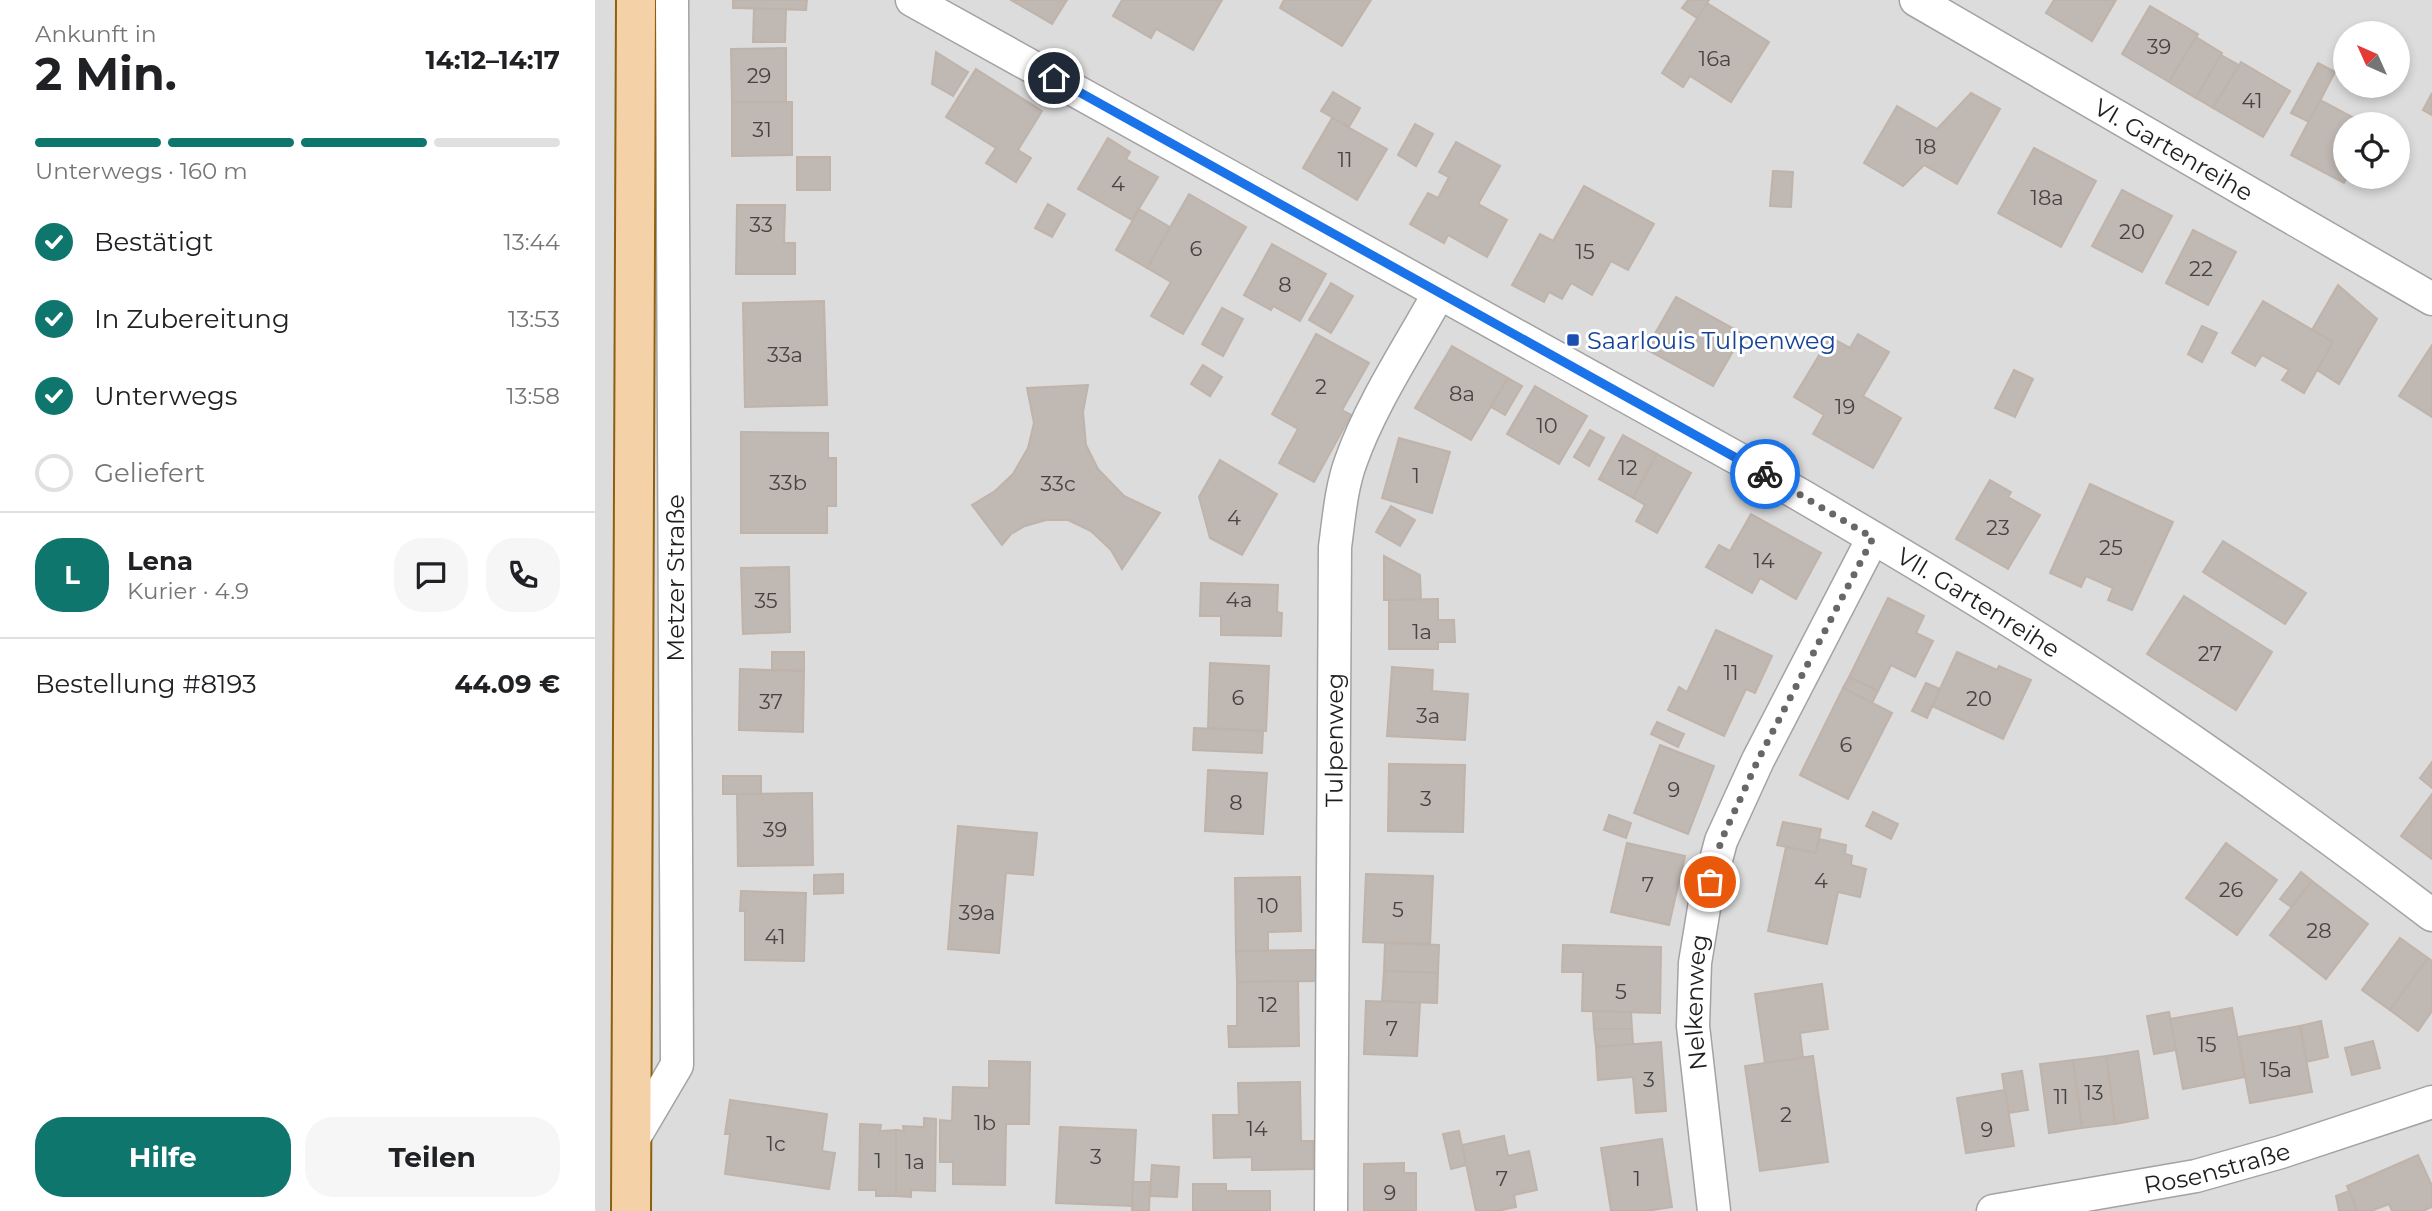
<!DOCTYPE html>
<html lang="de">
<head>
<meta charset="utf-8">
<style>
  :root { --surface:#fff; --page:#f6f6f6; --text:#202124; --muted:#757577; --line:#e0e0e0; --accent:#0f766e }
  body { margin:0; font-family:Montserrat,sans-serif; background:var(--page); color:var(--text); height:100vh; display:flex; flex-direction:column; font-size:26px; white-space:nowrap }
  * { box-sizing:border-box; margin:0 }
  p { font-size:23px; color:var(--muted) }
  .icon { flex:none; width:38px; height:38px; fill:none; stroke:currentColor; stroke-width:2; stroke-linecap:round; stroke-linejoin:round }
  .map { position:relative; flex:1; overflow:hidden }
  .sheet { display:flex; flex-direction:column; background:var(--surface); width:595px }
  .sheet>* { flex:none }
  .needle { width:46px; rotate:315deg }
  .controls { position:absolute; left:1738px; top:21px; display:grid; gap:14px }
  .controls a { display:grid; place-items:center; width:77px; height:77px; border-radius:50%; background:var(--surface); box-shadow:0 4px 10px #0003; font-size:35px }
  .pin { position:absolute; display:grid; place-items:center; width:60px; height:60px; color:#fff; margin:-30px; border:4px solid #fff; border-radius:50%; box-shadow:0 2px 7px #0007 }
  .courier { position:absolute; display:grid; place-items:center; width:70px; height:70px; margin:-35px; border:5px solid #1a73e8; border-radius:50%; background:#fff; color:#222; box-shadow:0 2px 9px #0007 }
  .headline em { font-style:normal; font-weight:700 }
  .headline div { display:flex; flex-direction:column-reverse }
  .headline { display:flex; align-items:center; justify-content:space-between; height:119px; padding:0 35px }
  h1 { font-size:46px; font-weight:700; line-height:52px }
  .bar { display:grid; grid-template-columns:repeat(4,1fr); gap:10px 7px; align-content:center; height:84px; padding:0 35px }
  .bar i { height:9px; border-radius:5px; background:var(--line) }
  .bar .selected { background:var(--accent) }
  .bar p { grid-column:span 4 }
  .line { display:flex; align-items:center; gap:18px; padding:0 35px; border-top:2px solid var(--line) }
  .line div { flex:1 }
  .round { display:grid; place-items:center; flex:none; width:74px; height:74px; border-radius:28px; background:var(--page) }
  ol { padding:0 35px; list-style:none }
  li { display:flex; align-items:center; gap:21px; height:77px }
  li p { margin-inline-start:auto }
  li .icon { padding:7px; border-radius:50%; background:var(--accent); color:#fff; stroke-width:4 }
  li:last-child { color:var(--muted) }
  li i { width:38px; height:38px; border:4px solid var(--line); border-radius:50% }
  .cta { display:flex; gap:14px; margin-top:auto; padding:14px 35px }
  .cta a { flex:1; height:80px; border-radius:28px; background:var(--accent); color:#fff; font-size:28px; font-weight:700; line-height:80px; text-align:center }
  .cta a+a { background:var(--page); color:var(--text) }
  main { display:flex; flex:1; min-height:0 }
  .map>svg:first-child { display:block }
  .residential { fill:#dddcdc; fill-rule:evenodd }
  .building { fill:#bfb8b3; stroke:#bfb3aa; stroke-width:2 }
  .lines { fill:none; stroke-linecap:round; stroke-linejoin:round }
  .street-casing { stroke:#a3a3a3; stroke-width:35 }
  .primary-casing { stroke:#8d600e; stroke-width:42 }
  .street { stroke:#fff; stroke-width:32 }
  .primary { stroke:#f4d1a7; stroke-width:38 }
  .done { stroke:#686765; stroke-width:7; stroke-dasharray:0 12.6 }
  .route { stroke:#1a73e8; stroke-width:9 }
  .transit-dot { fill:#1a4fb4; stroke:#fff; stroke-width:2.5 }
  .labels { text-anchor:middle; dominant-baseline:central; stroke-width:6; stroke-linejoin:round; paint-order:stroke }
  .number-label { font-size:21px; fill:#474544 }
  .street-label { font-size:24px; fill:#1f1f1f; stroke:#fff }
  .transit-label { font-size:24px; fill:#164399; stroke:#fff; text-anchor:start }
</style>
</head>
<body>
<main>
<section class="sheet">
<div class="headline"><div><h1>2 Min.</h1><p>Ankunft in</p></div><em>14:12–14:17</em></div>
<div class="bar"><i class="selected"></i><i class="selected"></i><i class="selected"></i><i></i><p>Unterwegs · 160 m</p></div>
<ol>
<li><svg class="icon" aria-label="check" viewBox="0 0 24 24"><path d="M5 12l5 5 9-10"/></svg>Bestätigt<p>13:44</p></li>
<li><svg class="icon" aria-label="check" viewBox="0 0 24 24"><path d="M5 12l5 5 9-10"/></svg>In Zubereitung<p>13:53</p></li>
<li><svg class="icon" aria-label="check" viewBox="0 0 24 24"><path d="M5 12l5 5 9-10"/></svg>Unterwegs<p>13:58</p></li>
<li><i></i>Geliefert</li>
</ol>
<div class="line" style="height:126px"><b class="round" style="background:var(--accent);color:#fff">L</b><div><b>Lena</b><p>Kurier · 4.9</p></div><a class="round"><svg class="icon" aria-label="chat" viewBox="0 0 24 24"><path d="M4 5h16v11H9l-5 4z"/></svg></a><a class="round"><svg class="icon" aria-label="phone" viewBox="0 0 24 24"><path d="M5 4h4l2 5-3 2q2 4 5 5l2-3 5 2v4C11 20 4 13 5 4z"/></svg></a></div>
<div class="line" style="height:91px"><div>Bestellung #8193</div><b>44.09 €</b></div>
<div class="cta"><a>Hilfe</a><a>Teilen</a></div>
</section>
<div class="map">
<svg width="1837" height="1211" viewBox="0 0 1837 1211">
  <rect width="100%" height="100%" fill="#efece6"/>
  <path class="residential" d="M0 0H1837V1211H0ZM1750 33H1802V86H1750ZM1750 124H1802V177H1750Z"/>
  <g class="building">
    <path d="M138 0H212L211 10 138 8Z"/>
    <path d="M416 0H472L457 24Z"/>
    <path d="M527 0H627L598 50 561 29 556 38 518 16Z"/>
    <path d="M689 0H776L747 46 685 8Z"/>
    <path d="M1093 0H1114L1102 18 1087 8Z"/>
    <path d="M1459 0H1521L1497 41 1451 13Z"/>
    <path d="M1112 3 1174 42 1136 102 1095 76 1088 87 1067 73Z"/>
    <path d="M1555 6 1603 34 1574 82 1527 54Z"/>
    <path d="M159 9H191L190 42H158Z"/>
    <path d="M1601 37 1627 53 1601 98 1574 82Z"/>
    <path d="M191 48V102H137L136 49Z"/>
    <path d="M341 52 373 72 358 96 337 84Z"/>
    <path d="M1626 55 1644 65 1618 108 1601 98Z"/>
    <path d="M1646 62 1695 91 1668 137 1618 108Z"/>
    <path d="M1723 63 1740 72 1714 122 1696 113Z"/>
    <path d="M381 69 447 111 423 150 436 158 421 182 391 163 401 148 351 117Z"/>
    <path d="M738 92 765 108 754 127 726 111Z"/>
    <path d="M1376 93 1405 109 1362 184 1329 165 1308 186 1269 163 1302 106 1342 129Z"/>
    <path d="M1837 93V115L1828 110Z"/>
    <path d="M1725 100 1770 124H1750V177H1752L1749 183 1696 155Z"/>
    <path d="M137 102H197V155L137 156Z"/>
    <path d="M737 118 792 149 762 200 708 168Z"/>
    <path d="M820 124 838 134 821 166 803 155Z"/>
    <path d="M513 138 535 152 531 159 563 177 537 220 483 189Z"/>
    <path d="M861 142 905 166 883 204 912 220 892 257 853 235 849 243 815 224 833 193 843 198 854 177 844 172Z"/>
    <path d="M1439 148 1501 181 1466 247 1403 213Z"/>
    <rect x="202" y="157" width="33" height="33"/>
    <path d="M1178 171 1198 172 1196 207 1175 206Z"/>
    <path d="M989 186 1059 224 1033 270 1016 261 997 295 976 283 967 299 954 292 949 302 917 285 945 234 958 241Z"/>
    <path d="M1527 190 1577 216 1547 272 1497 246Z"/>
    <path d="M594 194 651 227 588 334 556 316 576 282 552 268Z"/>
    <path d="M453 204 470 214 457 237 440 228Z"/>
    <path d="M142 205H190L189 243H200V274H141Z"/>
    <path d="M544 209 575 227 552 268 521 250Z"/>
    <path d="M1598 230 1641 252 1613 305 1571 283Z"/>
    <path d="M677 244 731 274 705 321 678 306 676 310 649 295Z"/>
    <path d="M736 283 758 296 736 333 714 320Z"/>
    <path d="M1743 285 1782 319 1744 384 1722 370 1738 342 1717 330Z"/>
    <path d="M1081 297 1148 334 1118 386 1051 349Z"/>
    <path d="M229 301 232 405 150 407 148 303Z"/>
    <path d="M1668 301 1738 342 1709 393 1687 380 1694 370 1667 355 1660 366 1637 353Z"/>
    <path d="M627 308 648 319 628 356 607 344Z"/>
    <path d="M1607 326 1622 333 1607 362 1593 354Z"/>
    <path d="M721 334 774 363 747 410 756 415 719 482 684 463 703 429 677 414Z"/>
    <path d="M1263 334 1294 352 1268 396 1306 418 1278 468 1218 434 1229 415 1199 397 1235 337 1255 348Z"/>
    <path d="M1837 345V417L1804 396Z"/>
    <path d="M857 346 913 378 876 440 820 408Z"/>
    <path d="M608 365 627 377 615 396 596 384Z"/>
    <path d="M1419 370 1438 379 1420 417 1400 408Z"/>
    <path d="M913 378 927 386 910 415 896 407Z"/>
    <path d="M493 385 488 412 491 445 503 469 529 496 565 513 527 569 516 550 496 531 473 520H451L430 526 416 534 407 545 377 505 400 491 418 474 433 448 439 423 432 388Z"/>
    <path d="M940 386 992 416 964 464 912 434Z"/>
    <path d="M995 430 1009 438 994 466 979 457Z"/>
    <path d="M146 432 233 433V458H241V506H232V533H146Z"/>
    <path d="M1028 435 1062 454 1038 498 1004 479Z"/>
    <path d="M804 438 855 452 837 513 787 498Z"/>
    <path d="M1062 454 1096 473 1062 533 1041 521 1050 505 1038 498Z"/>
    <path d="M625 460 682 494 647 555 615 538 604 497Z"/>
    <path d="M1395 480 1416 492 1413 497 1445 515 1413 569 1361 539Z"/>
    <path d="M1495 484 1578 522 1537 610 1513 600 1518 588 1491 576 1486 587 1455 573Z"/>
    <path d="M796 506 820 520 805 546 781 532Z"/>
    <path d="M1156 514 1226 553 1201 599 1165 578 1157 593 1111 567 1124 545 1135 551Z"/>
    <path d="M1628 541 1711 593 1690 624 1608 572Z"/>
    <path d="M789 556 825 575 826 600H789Z"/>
    <path d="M194 567 195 632 148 634 146 568Z"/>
    <path d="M606 583 683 585 682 612 687 613 686 636 626 635V616H605Z"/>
    <path d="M1589 596 1677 652 1641 710 1552 654Z"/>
    <path d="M1293 598 1329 616 1321 633 1338 641 1320 677 1296 665 1283 691 1254 677Z"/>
    <path d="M843 599V620H859L860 642H843V649H794V600Z"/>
    <path d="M1121 630 1177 656 1160 693 1151 689 1129 736 1073 710 1084 687 1092 692Z"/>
    <path d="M177 652H209V671L177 670Z"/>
    <path d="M1362 652 1402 670 1404 666 1436 680 1408 739 1337 706Z"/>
    <path d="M615 663 674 666 671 731 613 728Z"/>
    <path d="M797 667 838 670 837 691 873 694 870 740 792 736Z"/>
    <path d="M145 669 209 671 208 732 144 730Z"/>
    <path d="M1254 677 1283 691 1277 703 1248 688Z"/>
    <path d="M1331 683 1345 689 1332 718 1317 711Z"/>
    <path d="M1248 688 1297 713 1253 799 1205 775Z"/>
    <path d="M1062 722 1089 734 1083 747 1056 734Z"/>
    <path d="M599 728 668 731 667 753 598 750Z"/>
    <path d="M1065 745 1119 766 1093 834 1039 813Z"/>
    <path d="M1837 762V788L1825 778Z"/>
    <path d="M794 764 870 765 868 832 793 831Z"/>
    <path d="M613 770 672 773 668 834 610 831Z"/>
    <rect x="128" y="776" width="38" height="18"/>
    <path d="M217 793 218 865 143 866 142 794Z"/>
    <path d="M1837 794V859L1806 836Z"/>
    <path d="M1278 812 1303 824 1296 839 1271 826Z"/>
    <path d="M1014 815 1036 823 1031 838 1009 830Z"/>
    <path d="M1188 822 1226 829 1221 853 1182 845Z"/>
    <path d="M363 826 442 833 438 875 411 873 404 953 353 949Z"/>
    <path d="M1224 839 1251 845 1250 854 1257 856 1256 865 1271 869 1265 897 1243 892 1232 944 1173 931 1191 847 1221 853Z"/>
    <path d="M1032 843 1090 856 1074 925 1016 912Z"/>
    <path d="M1631 843 1682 880 1642 935 1591 898Z"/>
    <path d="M1706 872 1717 881 1696 907 1685 899Z"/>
    <path d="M248 874V893L219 894V875Z"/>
    <path d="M771 874 838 876 835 944 768 942Z"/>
    <path d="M705 877 706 931 673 932V951H641L640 878Z"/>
    <path d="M1717 881 1773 924 1731 979 1675 935Z"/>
    <path d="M146 891 211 893 209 961 150 960V911H145Z"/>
    <path d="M1805 938 1833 958 1795 1010 1767 990Z"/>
    <path d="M790 943 844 945 843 973 789 971Z"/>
    <path d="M968 945 1066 947 1065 1013 987 1011 988 972H967Z"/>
    <path d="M723 950V981L642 982 641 951Z"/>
    <path d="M1833 958 1837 961V1011L1823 1031 1795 1010Z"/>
    <path d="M789 971 843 973 842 1003 787 1001Z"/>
    <path d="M703 981 704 1046 634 1047 633 1026H642V982Z"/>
    <path d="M1227 984 1233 1029 1205 1033 1208 1058 1170 1063 1160 994Z"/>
    <path d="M771 1001 825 1003 822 1056 769 1054Z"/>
    <path d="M1637 1008 1650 1077 1588 1089 1575 1019Z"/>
    <path d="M998 1011 1036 1012 1037 1029H999Z"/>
    <path d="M1574 1012 1581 1050 1559 1054 1552 1016Z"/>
    <path d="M1726 1021 1733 1057 1711 1062 1705 1026Z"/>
    <path d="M1705 1026 1717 1092 1655 1103 1643 1037Z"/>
    <path d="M999 1029H1037L1038 1044 1001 1047Z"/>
    <path d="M1778 1041 1785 1068 1757 1075 1750 1048Z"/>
    <path d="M1066 1042 1071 1111 1041 1113 1038 1077 1003 1080 1001 1047Z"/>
    <path d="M1543 1051 1553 1118 1520 1124 1511 1056Z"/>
    <path d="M1218 1056 1233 1162 1165 1171 1150 1066Z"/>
    <path d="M1511 1056 1520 1124 1487 1128 1478 1060Z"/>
    <path d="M1478 1060 1487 1128 1454 1133 1445 1064Z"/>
    <path d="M394 1061 435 1062 434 1124H411L410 1185 358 1184V1162H345V1120L357 1121 358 1087 394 1088Z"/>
    <path d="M1427 1071 1433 1110 1413 1113 1407 1074Z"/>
    <path d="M705 1082 706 1141H718V1169L657 1170V1157L619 1158 618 1115H644L643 1083Z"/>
    <path d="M1410 1090 1419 1146 1371 1153 1362 1098Z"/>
    <path d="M135 1100 232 1114 227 1151 240 1153 234 1189 130 1174 135 1134H130Z"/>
    <path d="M329 1118 341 1119 340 1191 316 1190V1197L301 1196V1130L309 1131 308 1126 329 1127Z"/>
    <path d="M265 1124 286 1125 285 1131 301 1130V1196H281V1190H264Z"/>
    <path d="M465 1127 541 1130 537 1206 461 1203Z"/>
    <path d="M864 1131 871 1165 856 1169 848 1134Z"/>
    <path d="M909 1136 913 1156 934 1151 942 1190 919 1195 921 1207 902 1211H881L867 1145Z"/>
    <path d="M1067 1139 1077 1207 1051 1211H1016L1006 1148Z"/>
    <path d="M1823 1155 1837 1186V1207L1828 1211H1797L1794 1204 1776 1211H1762L1752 1186Z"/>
    <path d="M809 1163V1173H821V1211H769V1164Z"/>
    <path d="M557 1165 584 1167 582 1197 555 1196Z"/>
    <path d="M538 1182H555L554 1211H537Z"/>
    <path d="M598 1184H631V1191H675V1211H598Z"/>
    <path d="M1754 1191 1762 1211H1744L1741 1196Z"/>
  </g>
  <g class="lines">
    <g class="street-casing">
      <g id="street">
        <path id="s1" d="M317 0 1149 462C1246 519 1344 575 1439 636 1576 723 1708 817 1837 915"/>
        <path id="s2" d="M1321 0 1837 299"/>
        <path d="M36 1143 82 1065 77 0"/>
        <path id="s3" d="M736 1211 740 547C744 518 746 488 756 461 776 404 815 346 844 293"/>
        <path id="s4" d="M1119 1211 1098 1026 1100 963 1110 902 1126 841 1163 760 1278 538"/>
        <path id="s5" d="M1398 1211 1601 1176 1686 1152 1837 1102"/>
      </g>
    </g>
    <g class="primary-casing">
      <path id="primary" d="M36 1211 41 0"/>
    </g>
    <use href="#street" class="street"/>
    <use href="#primary" class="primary"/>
  </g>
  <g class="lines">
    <path class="done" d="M1115 882 1126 841 1163 760 1278 538 1170 474"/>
    <path class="route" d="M459 78 1170 474"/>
  </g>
  <rect class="transit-dot" x="971" y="333" width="14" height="14" rx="3.5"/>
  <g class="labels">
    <g class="number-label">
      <text x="1564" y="46">39</text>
      <text x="1120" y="58">16a</text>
      <text x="164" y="75">29</text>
      <text x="1657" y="100">41</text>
      <text x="167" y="129">31</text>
      <text x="1331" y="146">18</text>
      <text x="750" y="159">11</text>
      <text x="523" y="183">4</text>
      <text x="1452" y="197">18a</text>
      <text x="166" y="224">33</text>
      <text x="1537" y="231">20</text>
      <text x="601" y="248">6</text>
      <text x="990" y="251">15</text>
      <text x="1606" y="268">22</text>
      <text x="690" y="284">8</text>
      <text x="190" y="354">33a</text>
      <text x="726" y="386">2</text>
      <text x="867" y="393">8a</text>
      <text x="1250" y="406">19</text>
      <text x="952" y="425">10</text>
      <text x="1033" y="467">12</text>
      <text x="821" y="475">1</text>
      <text x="193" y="482">33b</text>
      <text x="463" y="483">33c</text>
      <text x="639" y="517">4</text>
      <text x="1403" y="527">23</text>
      <text x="1516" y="547">25</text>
      <text x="1169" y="560">14</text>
      <text x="644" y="599">4a</text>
      <text x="171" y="600">35</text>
      <text x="827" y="631">1a</text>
      <text x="1615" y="653">27</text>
      <text x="1136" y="672">11</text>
      <text x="643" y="697">6</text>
      <text x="1384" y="698">20</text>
      <text x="176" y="701">37</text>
      <text x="833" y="715">3a</text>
      <text x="1251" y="744">6</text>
      <text x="1079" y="789">9</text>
      <text x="831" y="798">3</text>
      <text x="641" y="802">8</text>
      <text x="180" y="829">39</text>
      <text x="1226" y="880">4</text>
      <text x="1053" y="884">7</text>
      <text x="1636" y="889">26</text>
      <text x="673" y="905">10</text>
      <text x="803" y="909">5</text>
      <text x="382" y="912">39a</text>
      <text x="1724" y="930">28</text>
      <text x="180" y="936">41</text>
      <text x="1026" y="991">5</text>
      <text x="673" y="1004">12</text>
      <text x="797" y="1028">7</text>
      <text x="1612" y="1044">15</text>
      <text x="1681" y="1069">15a</text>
      <text x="1054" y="1079">3</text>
      <text x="1499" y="1092">13</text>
      <text x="1466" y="1096">11</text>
      <text x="1191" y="1114">2</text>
      <text x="390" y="1122">1b</text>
      <text x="662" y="1128">14</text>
      <text x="1392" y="1129">9</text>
      <text x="181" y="1143">1c</text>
      <text x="501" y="1156">3</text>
      <text x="283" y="1160">1</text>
      <text x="320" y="1161">1a</text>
      <text x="907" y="1178">7</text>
      <text x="1042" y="1178">1</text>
      <text x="795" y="1192">9</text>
    </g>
    <g class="street-label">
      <text stroke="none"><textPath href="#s2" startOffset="298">VI. Gartenreihe</textPath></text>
      <text transform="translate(80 578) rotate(-90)">Metzer Straße</text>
      <text stroke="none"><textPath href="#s1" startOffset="1225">VII. Gartenreihe</textPath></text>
      <text stroke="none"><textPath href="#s3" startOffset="471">Tulpenweg</textPath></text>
      <text stroke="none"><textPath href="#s4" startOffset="210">Nelkenweg</textPath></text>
      <text stroke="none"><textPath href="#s5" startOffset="228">Rosenstraße</textPath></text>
    </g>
    <g class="transit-label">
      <text x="992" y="340">Saarlouis Tulpenweg</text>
    </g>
  </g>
</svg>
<div class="controls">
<a><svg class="needle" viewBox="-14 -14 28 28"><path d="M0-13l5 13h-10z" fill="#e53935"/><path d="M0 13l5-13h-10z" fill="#757577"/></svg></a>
<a><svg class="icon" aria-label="locate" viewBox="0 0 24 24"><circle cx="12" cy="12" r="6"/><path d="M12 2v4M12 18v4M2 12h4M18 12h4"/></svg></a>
</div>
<div class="pin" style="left:1115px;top:882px;background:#ea580c"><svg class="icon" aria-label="bag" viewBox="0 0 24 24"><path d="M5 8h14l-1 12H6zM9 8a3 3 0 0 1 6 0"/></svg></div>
<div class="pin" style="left:459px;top:78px;background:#1f2937"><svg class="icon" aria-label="home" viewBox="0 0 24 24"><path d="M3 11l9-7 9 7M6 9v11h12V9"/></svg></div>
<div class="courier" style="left:1170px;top:474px"><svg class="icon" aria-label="bike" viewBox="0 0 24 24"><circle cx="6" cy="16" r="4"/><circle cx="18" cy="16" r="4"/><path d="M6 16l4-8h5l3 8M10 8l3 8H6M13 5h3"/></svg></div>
</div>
</main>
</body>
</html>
